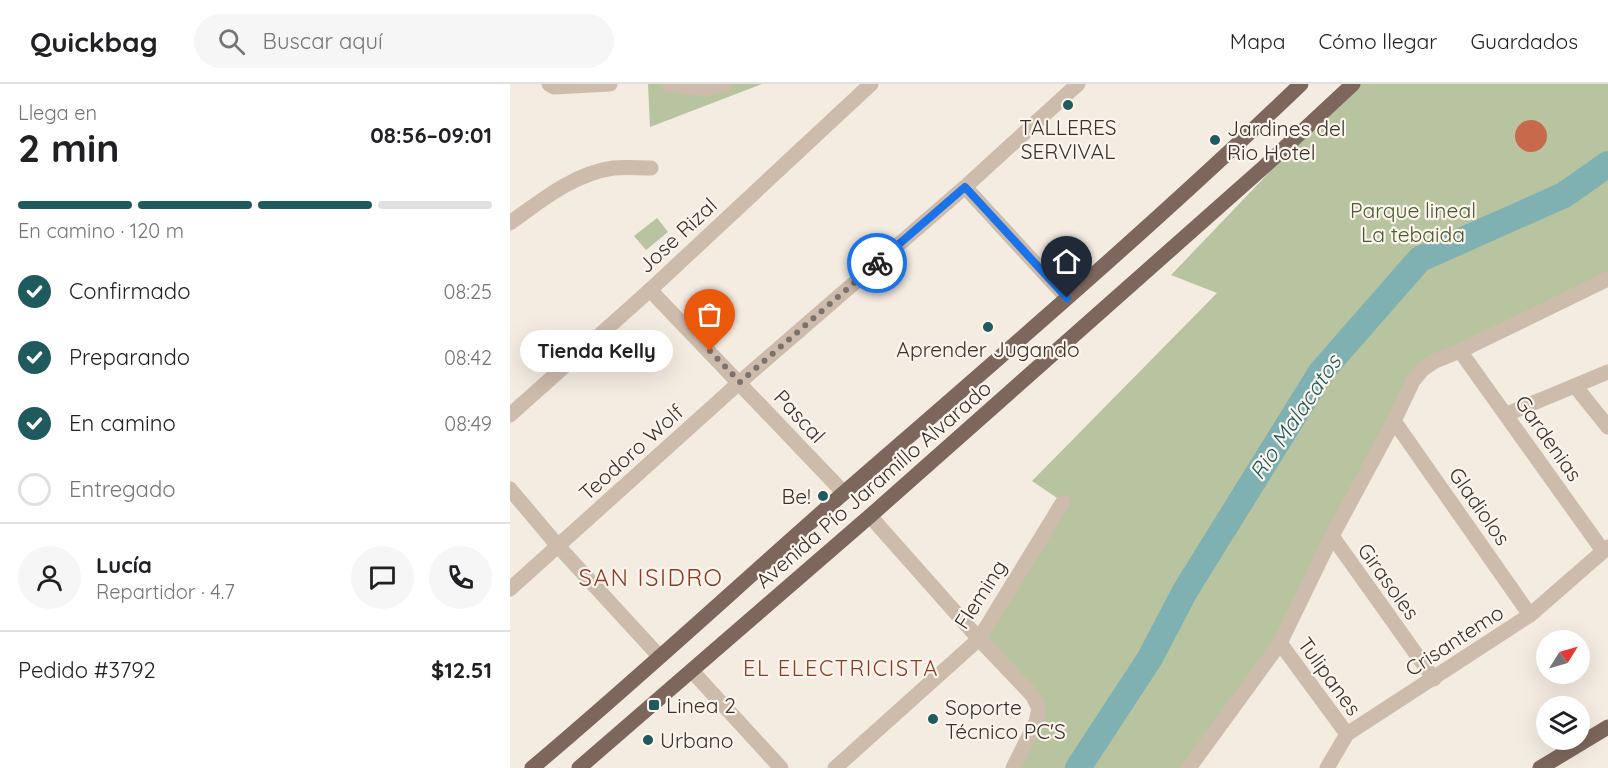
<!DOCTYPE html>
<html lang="es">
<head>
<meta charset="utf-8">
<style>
  :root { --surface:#fff; --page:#f6f6f6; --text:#202124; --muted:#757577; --line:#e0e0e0; --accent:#1f5a5e }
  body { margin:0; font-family:Quicksand,sans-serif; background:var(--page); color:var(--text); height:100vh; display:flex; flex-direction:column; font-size:22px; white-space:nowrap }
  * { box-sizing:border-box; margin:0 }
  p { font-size:20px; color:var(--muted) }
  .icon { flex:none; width:33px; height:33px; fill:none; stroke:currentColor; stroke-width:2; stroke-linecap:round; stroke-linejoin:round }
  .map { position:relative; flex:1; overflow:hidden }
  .details { display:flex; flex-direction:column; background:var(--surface); width:510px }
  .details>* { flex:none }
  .needle { width:39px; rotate:53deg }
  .fabs { position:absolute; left:1026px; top:546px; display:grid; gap:12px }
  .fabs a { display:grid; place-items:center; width:54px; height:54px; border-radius:50%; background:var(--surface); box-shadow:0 6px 24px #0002; font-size:30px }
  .pin { position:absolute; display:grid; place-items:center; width:51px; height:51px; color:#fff; margin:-62px -26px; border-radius:50% 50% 50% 0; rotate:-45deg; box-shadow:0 0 6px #0007 }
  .pin .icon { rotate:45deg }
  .courier { position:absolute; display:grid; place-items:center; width:60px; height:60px; margin:-30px; border:4px solid #1a73e8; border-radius:50%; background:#fff; color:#222; box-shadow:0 2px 8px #0007 }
  .bubble { position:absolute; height:42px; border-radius:21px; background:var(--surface); box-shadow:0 6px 24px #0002; font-size:20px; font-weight:700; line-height:42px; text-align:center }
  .summary em { font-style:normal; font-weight:700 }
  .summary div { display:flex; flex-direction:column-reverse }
  .summary { display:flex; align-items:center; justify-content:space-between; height:102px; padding:0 18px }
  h1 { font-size:39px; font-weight:700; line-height:45px }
  .bar { display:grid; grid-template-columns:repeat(4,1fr); gap:9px 6px; align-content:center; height:72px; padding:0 18px }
  .bar i { height:8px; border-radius:4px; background:var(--line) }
  .bar .active { background:var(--accent) }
  .bar p { grid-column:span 4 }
  .line { display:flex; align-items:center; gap:15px; padding:0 18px; border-top:2px solid var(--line) }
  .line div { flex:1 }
  .round { display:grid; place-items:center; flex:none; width:63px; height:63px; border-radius:32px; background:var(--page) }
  ol { padding:0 18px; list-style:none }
  li { display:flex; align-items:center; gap:18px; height:66px }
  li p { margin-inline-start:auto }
  li .icon { padding:6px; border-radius:50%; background:var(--accent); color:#fff; stroke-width:4 }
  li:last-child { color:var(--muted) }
  li i { width:33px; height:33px; border:3px solid var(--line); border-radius:50% }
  header { display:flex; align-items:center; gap:36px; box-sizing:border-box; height:84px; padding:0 30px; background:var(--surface); border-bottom:2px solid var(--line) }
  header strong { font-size:28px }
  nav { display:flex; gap:33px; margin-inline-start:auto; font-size:21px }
  .search { width:420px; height:54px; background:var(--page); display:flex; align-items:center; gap:15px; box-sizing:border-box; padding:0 21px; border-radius:33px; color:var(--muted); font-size:22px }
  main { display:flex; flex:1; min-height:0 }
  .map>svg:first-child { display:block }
  .green { fill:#b8c4a0 }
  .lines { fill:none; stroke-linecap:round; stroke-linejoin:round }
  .river { stroke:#7fb0b2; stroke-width:26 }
  .building { fill:#c8694b }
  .minor { stroke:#cdbbac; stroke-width:15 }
  .major { stroke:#7d675c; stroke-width:15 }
  .done { stroke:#7c716b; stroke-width:6; stroke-dasharray:0 10.8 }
  .route { stroke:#1a73e8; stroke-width:8 }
  .poi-dot { fill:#1f5a5e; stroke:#fbf5ee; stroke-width:2 }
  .labels { text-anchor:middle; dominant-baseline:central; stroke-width:4.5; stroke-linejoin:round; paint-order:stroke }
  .poi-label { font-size:21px; fill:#3b302b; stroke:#fbf5ee; text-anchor:start }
  .park-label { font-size:21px; fill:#4a5a2e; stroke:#fbf5ee }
  .street-label { font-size:21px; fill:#3b302b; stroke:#fbf5ee }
  .water-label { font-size:22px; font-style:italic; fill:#1f5a5e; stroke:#fbf5ee }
  .neighbourhood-label { font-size:22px; letter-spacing:1.5px; fill:#8c3b22; stroke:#fbf5ee }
  .quarter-label { font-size:24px; letter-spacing:1.5px; fill:#8c3b22; stroke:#fbf5ee }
</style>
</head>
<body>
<header>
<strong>Quickbag</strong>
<div class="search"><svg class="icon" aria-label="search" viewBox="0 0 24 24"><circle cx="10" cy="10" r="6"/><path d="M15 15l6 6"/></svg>Buscar aquí</div>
<nav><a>Mapa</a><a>Cómo llegar</a><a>Guardados</a></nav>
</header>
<main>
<section class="details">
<div class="summary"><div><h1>2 min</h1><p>Llega en</p></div><em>08:56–09:01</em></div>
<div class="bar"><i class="active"></i><i class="active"></i><i class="active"></i><i></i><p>En camino · 120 m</p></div>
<ol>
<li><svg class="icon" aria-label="check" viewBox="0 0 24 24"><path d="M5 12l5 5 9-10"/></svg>Confirmado<p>08:25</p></li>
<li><svg class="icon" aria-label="check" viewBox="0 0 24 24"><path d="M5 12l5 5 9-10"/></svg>Preparando<p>08:42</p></li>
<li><svg class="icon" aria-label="check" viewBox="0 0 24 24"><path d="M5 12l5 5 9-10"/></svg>En camino<p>08:49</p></li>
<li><i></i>Entregado</li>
</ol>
<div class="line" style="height:108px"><a class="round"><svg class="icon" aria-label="person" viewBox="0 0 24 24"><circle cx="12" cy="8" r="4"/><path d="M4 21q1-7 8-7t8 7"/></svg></a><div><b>Lucía</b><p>Repartidor · 4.7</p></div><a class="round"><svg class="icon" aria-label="chat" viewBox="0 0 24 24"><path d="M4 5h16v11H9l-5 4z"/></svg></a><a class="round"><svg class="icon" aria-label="phone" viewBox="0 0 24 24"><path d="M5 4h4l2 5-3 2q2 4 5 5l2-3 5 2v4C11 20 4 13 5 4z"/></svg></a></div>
<div class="line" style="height:78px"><div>Pedido #3792</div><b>$12.51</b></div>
</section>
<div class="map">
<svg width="1098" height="684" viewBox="0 0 1098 684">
  <rect width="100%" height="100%" fill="#f4ebe1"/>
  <g class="green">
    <path d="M138 0H252L140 43Z"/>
    <path d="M844 0H1098V195L912 285 770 559 679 684H503L529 625 470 555 553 418 522 397 707 209 661 191Z"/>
    <path d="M147 134 158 148 136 166 124 152Z"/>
  </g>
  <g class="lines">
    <path class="river" d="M568 684 640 574 675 507 811 288 910 175 1054 111 1098 80"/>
  </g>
  <circle class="building" cx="1021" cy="52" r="16"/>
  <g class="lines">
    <g class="minor">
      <path d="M39 0 44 3 100 0"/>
      <path d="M158 0 193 5 216 0"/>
      <path d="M455 103 557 214"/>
      <path d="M0 139C32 116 63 90 103 84 115 83 128 84 141 84"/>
      <path d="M140 206 334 409"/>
      <path d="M950 267 1093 467"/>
      <path d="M1065 302 1098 343"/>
      <path d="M997 330 1098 288"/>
      <path d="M0 331 140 206 361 0"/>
      <path d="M884 337 1020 531"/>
      <path d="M0 405 48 462 149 572"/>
      <path d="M360 432 469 555 523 612 529 625 526 638 503 684"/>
      <path d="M822 452 924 595"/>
      <path d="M0 505 230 298 455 103 568 0"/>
      <path d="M770 559 837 650"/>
      <path d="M182 587 271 684"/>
      <path d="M325 684 469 555 553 418"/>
      <path d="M679 684 770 559 822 452 884 337 903 297 913 285 925 277 950 267 1098 195"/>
      <path d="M817 684 837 650 1020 531 1098 463"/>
    </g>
    <g class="major">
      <path d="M22 684C129 594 231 499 336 407 490 273 644 141 791 0"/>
      <path d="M69 684 360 432 755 82 843 0"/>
      <path d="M1030 684 1098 643"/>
    </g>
  </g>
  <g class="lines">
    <path class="done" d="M200 267 230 298 367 179"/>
    <path class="route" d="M367 179 455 103 557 214"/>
  </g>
  <g class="poi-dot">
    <circle cx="558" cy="21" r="6"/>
    <circle cx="705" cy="56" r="6"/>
    <circle cx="478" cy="243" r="6"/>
    <circle cx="313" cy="412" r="6"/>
    <rect x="138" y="615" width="12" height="12" rx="3"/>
    <circle cx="423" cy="635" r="6"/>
    <circle cx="138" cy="656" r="6"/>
  </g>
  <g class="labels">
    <g class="poi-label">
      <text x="558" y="43" text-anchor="middle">TALLERES<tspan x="558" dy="24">SERVIVAL</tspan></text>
      <text x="717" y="44">Jardines del<tspan x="717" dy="24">Rio Hotel</tspan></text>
      <text x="478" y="265" text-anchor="middle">Aprender Jugando</text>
      <text x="301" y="412" text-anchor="end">Be!</text>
      <text x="156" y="621">Linea 2</text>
      <text x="435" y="623">Soporte<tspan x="435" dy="24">Técnico PC'S</tspan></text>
      <text x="150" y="656">Urbano</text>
    </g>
    <g class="park-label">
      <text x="903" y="126">Parque lineal<tspan x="903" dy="24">La tebaida</tspan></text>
    </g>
    <g class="street-label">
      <text transform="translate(167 151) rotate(-43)">Jose Rizal</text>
      <text transform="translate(290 332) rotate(47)">Pascal</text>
      <text transform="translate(1039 354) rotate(55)">Gardenias</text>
      <text transform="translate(121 368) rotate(-42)">Teodoro Wolf</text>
      <text transform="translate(363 400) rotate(-41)">Avenida Pío Jaramillo Alvarado</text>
      <text transform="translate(970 422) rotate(55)">Gladiolos</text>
      <text transform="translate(879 497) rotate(54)">Girasoles</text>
      <text transform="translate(470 510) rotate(-57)">Fleming</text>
      <text transform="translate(944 556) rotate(-33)">Crisantemo</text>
      <text transform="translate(820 592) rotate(54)">Tulipanes</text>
    </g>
    <g class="water-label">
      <text transform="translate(785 333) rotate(-56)">Rio Malacatos</text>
    </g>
    <g class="neighbourhood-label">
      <text x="331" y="584">EL ELECTRICISTA</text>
    </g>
    <g class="quarter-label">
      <text x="141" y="493">SAN ISIDRO</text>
    </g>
  </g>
</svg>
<div class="fabs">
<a><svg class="needle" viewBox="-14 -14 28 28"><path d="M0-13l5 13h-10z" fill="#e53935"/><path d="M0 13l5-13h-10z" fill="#757577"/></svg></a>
<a><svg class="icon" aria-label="layers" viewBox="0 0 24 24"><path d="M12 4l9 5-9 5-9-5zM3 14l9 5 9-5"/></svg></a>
</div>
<div class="pin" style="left:200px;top:267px;background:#ea580c"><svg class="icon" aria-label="bag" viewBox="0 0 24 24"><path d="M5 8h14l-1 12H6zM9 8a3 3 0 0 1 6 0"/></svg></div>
<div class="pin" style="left:557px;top:214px;background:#1f2937"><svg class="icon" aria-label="home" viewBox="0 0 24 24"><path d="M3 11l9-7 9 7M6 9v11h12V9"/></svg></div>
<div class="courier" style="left:367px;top:179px"><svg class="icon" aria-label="bike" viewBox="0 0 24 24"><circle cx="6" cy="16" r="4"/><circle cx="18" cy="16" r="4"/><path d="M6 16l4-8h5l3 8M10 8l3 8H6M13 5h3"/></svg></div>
<div class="bubble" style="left:10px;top:246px;width:153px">Tienda Kelly</div>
</div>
</main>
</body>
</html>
